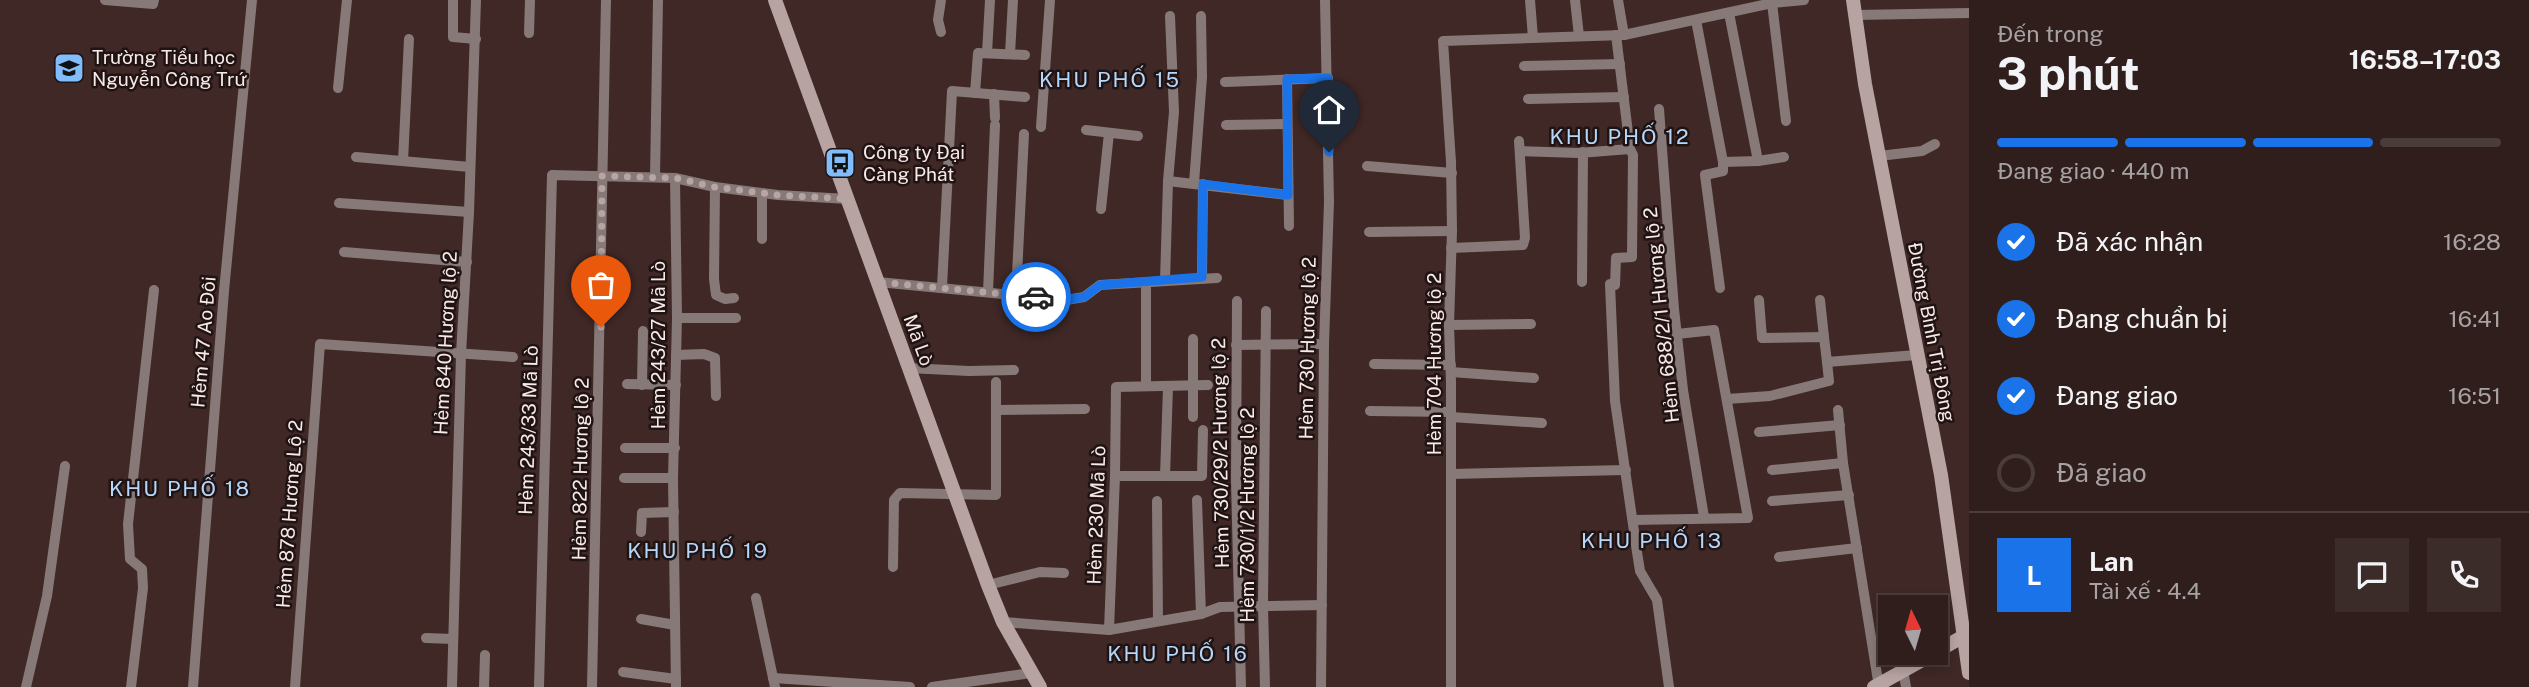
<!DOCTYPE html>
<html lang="vi">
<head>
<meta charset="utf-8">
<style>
  :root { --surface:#2f1e1c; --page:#3b2b29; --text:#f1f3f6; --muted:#a7a2a3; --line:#4a3c3b; --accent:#1a73e8 }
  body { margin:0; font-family:"Public Sans",sans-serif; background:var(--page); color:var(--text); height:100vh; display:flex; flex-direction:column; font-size:26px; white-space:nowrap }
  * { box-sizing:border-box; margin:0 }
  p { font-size:23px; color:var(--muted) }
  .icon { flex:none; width:38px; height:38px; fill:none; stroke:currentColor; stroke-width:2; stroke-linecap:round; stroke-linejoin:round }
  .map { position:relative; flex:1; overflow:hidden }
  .drawer { display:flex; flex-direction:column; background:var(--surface); width:560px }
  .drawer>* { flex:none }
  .needle { width:46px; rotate:355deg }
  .controls { position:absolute; left:1878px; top:595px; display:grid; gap:14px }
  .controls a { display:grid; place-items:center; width:70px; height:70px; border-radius:0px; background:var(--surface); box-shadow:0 4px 10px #0003,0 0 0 2px var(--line); font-size:35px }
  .pin { position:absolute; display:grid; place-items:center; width:60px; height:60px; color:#fff; margin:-72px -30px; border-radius:50% 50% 50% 0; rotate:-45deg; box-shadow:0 0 7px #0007 }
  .pin .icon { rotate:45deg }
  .courier { position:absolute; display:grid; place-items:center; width:70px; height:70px; margin:-35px; border:5px solid #1a73e8; border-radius:50%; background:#fff; color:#222; box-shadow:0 2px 9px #0007 }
  .head em { font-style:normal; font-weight:700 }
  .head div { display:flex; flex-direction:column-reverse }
  .head { display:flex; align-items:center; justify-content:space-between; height:119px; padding:0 28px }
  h1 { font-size:46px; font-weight:700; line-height:52px }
  .bar { display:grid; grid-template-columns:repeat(4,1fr); gap:10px 7px; align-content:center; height:84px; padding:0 28px }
  .bar i { height:9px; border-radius:5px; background:var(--line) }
  .bar .on { background:var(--accent) }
  .bar p { grid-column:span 4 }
  .line { display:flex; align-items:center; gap:18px; padding:0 28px; border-top:2px solid var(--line) }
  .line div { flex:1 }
  .round { display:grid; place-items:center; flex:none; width:74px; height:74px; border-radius:0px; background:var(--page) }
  ol { padding:0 28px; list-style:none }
  li { display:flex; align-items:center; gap:21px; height:77px }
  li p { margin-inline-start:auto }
  li .icon { padding:7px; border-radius:50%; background:var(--accent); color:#fff; stroke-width:4 }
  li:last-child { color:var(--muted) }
  li i { width:38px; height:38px; border:4px solid var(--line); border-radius:50% }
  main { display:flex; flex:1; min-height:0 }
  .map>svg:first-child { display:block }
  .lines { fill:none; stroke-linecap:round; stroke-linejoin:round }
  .street { stroke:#867978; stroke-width:10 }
  .secondary { stroke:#b7a3a1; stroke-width:14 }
  .done { stroke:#b7a5a3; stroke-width:7; stroke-dasharray:0 12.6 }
  .route { stroke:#1a73e8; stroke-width:9 }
  .labels { text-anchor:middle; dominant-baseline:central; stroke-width:5; stroke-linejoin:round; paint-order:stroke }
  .poi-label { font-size:19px; fill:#f8e9e7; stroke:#1f1413; text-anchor:start }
  .street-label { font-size:19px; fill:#f8e9e7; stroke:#1f1413 }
  .neighbourhood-label { font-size:21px; letter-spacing:2px; fill:#b6d7fa; stroke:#1f1413 }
</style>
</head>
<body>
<main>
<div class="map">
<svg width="1969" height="687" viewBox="0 0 1969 687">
  <rect width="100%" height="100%" fill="#3f2826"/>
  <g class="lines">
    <g class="street">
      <path d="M105 0 153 4 154 0"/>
      <path d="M453 0V37L476 39"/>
      <path d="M1530 0 1533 38"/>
      <path d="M1575 0 1579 36"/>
      <path d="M1618 0 1624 35"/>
      <path d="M1772 3 1786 121"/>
      <path d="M1729 13 1758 161"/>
      <path d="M1855 15 1969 13"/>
      <path d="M1696 20 1723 162V171L1705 175 1720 288"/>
      <path d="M941 32 938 20 941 0"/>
      <path d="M529 33 530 0"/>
      <path d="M1616 35 1630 149 1633 155 1632 257 1616 258 1615 285 1610 284 1615 401 1637 552 1640 571 1657 600 1669 687"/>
      <path d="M987 53 990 0"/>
      <path d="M1010 54 1013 0"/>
      <path d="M1524 66 1620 64"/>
      <path d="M1287 79 1289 226"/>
      <path d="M1225 82 1328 78"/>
      <path d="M338 88 347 0"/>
      <path d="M975 93 978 53 1025 55"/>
      <path d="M994 94 995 118"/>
      <path d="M1528 99 1624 97"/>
      <path d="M1659 109 1674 309 1683 390 1704 517"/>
      <path d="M1226 125 1287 124"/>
      <path d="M1041 127 1050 0"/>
      <path d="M1086 130 1138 136"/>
      <path d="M1520 151 1579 153 1630 149"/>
      <path d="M1879 156 1922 151 1935 144"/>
      <path d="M356 157 470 167"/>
      <path d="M403 161 409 39"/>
      <path d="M1723 162 1758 161 1784 157"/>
      <path d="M1367 166 1452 173"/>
      <path d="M655 177 658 0"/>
      <path d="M675 178 677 318 673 478 676 687"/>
      <path d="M1168 181 1288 195"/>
      <path d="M1194 183 1202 77 1201 16"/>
      <path d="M715 187 714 279 716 295 725 299 734 298"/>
      <path d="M762 193V239"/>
      <path d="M339 203 469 212"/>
      <path d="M1101 209 1109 133"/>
      <path d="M1369 232 1452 231"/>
      <path d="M1451 248 1523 245 1525 238 1519 141"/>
      <path d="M344 252 467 262"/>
      <path d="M1202 277 1203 184"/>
      <path d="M1165 281 1168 181 1174 112 1170 16"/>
      <path d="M878 282 1066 300 1084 297 1100 285 1217 278"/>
      <path d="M1146 282V385"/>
      <path d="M1582 282 1583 152"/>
      <path d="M942 287 952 91 1025 97"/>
      <path d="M988 292 995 125"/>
      <path d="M1016 295 1024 134"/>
      <path d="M1759 300 1762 338 1824 337 1827 362 1917 355"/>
      <path d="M1820 300 1824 337"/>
      <path d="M1237 301 1236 480 1241 687"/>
      <path d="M677 318H736"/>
      <path d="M1449 325 1531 324"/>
      <path d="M1236 345 1324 344"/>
      <path d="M676 355 704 354 715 358 716 396"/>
      <path d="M1374 364 1451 365"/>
      <path d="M908 368 969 371 1014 370"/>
      <path d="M1451 372 1534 378"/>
      <path d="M627 384 676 385"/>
      <path d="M642 385 643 331"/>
      <path d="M1727 399 1770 396 1829 381 1827 362"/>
      <path d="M996 410 1085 409"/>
      <path d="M1838 410 1843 463 1879 687"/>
      <path d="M1370 411 1451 412"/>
      <path d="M1193 417V339"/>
      <path d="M1451 417 1542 423"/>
      <path d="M1759 432 1840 425"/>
      <path d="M625 448H675"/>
      <path d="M1772 470 1843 463"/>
      <path d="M1451 474 1626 470"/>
      <path d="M1115 476H1202L1203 430"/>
      <path d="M1165 476 1168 387"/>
      <path d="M624 478H673"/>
      <path d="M1197 500 1201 614"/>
      <path d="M1157 501 1158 621"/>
      <path d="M1772 501 1849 495"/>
      <path d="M1633 520 1748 518 1714 330 1677 334"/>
      <path d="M641 532 642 513 674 512"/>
      <path d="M1779 557 1857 548"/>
      <path d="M893 567 894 500 900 493 996 495V382"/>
      <path d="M988 585 1040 572 1064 573"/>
      <path d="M756 598 775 687"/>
      <path d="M641 619 675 625"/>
      <path d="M1003 622 1109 630 1115 476 1116 387 1208 385"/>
      <path d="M1109 630 1201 614 1220 607 1322 605"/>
      <path d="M426 638 453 639"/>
      <path d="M1903 670 1906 687"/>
      <path d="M623 672 676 679"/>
      <path d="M773 678 910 687"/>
      <path d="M26 687 47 596 65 466"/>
      <path d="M131 687 143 588 142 569 130 559 128 524 154 290"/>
      <path d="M193 687 224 291 252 0"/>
      <path d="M295 687 320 344 513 357"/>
      <path d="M452 687 461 354 469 212 476 0"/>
      <path d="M484 687 485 655"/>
      <path d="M539 687 552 175 675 178 715 187 778 195 848 199"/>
      <path d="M592 687 606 0"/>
      <path d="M932 687 1031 673"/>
      <path d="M1265 687 1263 605 1266 311"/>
      <path d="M1321 687 1324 344 1329 202 1325 0"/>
      <path d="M1451 687V382L1449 325 1452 231 1451 162 1443 41 1624 35 1772 3 1804 0"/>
    </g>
    <g class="secondary">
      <path d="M775 0 988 585 1003 622 1040 687"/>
      <path d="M1853 0 1865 84 1941 475 1969 673"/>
      <path d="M1936 652 1969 633"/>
      <path d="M1874 687 1935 653"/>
    </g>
  </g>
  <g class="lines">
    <path class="done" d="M601 327 602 176 675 178 715 187 778 195 848 199 878 282 1036 297"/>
    <path class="route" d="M1036 297 1066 300 1084 297 1100 285 1202 277 1203 184 1288 195 1287 79 1328 78 1329 152"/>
  </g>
  <defs>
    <g id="school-square" transform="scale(1.575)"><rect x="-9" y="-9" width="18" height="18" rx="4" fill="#80bdfa" stroke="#1f1413"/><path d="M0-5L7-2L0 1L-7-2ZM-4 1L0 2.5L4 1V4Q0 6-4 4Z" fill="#111"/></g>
    <g id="bus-square" transform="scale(1.575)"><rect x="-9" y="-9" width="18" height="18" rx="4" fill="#80bdfa" stroke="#1f1413"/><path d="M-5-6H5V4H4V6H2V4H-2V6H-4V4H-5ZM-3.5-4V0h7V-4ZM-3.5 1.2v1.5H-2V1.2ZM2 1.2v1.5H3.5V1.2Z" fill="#111"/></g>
  </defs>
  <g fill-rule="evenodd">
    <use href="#school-square" x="69" y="68"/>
    <use href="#bus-square" x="840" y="163"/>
  </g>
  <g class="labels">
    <g class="poi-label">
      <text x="92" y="57">Trường Tiểu học<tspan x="92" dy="22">Nguyễn Công Trứ</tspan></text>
      <text x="863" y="152">Công ty Đại<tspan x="863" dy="22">Càng Phát</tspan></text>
    </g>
    <g class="street-label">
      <text transform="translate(1661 315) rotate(-96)">Hẻm 688/2/1 Hương lộ 2</text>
      <text transform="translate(1932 332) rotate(79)">Đường Bình Trị Đông</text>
      <text transform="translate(919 340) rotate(70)">Mã Lò</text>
      <text transform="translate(203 342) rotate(-85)">Hẻm 47 Ao Đôi</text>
      <text transform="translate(445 343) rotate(-87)">Hẻm 840 Hương lộ 2</text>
      <text transform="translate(658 345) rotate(-90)">Hẻm 243/27 Mã Lò</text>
      <text transform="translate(1307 348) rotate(-89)">Hẻm 730 Hương lộ 2</text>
      <text transform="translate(1434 364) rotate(-90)">Hẻm 704 Hương lộ 2</text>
      <text transform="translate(528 430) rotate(-88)">Hẻm 243/33 Mã Lò</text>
      <text transform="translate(1220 453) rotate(-91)">Hẻm 730/29/2 Hương lộ 2</text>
      <text transform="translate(580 469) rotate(-89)">Hẻm 822 Hương lộ 2</text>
      <text transform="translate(289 514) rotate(-86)">Hẻm 878 Hương Lộ 2</text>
      <text transform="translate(1096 515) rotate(-88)">Hẻm 230 Mã Lò</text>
      <text transform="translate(1247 515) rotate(-90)">Hẻm 730/1/2 Hương lộ 2</text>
    </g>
    <g class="neighbourhood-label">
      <text x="1110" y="79">KHU PHỐ 15</text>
      <text x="1620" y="136">KHU PHỐ 12</text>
      <text x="180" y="488">KHU PHỐ 18</text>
      <text x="1652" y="540">KHU PHỐ 13</text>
      <text x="698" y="550">KHU PHỐ 19</text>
      <text x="1178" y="653">KHU PHỐ 16</text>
    </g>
  </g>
</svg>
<div class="controls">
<a><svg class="needle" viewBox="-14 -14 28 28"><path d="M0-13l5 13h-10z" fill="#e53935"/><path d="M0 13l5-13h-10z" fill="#a7a2a3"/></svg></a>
</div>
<div class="pin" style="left:601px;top:327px;background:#ea580c"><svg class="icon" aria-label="bag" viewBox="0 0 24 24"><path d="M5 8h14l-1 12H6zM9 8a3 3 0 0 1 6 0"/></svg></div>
<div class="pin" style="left:1329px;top:152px;background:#1f2937"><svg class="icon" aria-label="home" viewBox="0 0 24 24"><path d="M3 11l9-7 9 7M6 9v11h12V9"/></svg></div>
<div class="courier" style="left:1036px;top:297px"><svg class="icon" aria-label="car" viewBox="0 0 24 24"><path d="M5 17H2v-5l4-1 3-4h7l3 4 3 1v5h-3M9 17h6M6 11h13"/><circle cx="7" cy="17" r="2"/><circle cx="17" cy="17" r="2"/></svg></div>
</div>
<section class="drawer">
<div class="head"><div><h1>3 phút</h1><p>Đến trong</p></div><em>16:58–17:03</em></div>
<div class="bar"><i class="on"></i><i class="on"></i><i class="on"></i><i></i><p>Đang giao · 440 m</p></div>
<ol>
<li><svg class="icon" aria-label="check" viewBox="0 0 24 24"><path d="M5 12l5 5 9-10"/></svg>Đã xác nhận<p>16:28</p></li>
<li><svg class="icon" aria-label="check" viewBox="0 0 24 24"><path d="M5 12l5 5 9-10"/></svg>Đang chuẩn bị<p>16:41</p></li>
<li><svg class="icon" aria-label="check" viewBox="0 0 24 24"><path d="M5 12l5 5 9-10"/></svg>Đang giao<p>16:51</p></li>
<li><i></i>Đã giao</li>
</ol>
<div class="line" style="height:126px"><b class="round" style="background:var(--accent);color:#fff">L</b><div><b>Lan</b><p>Tài xế · 4.4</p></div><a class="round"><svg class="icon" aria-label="chat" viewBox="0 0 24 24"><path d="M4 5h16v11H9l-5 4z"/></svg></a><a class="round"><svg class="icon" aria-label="phone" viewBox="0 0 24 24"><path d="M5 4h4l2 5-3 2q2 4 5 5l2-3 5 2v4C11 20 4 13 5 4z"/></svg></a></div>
</section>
</main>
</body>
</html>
